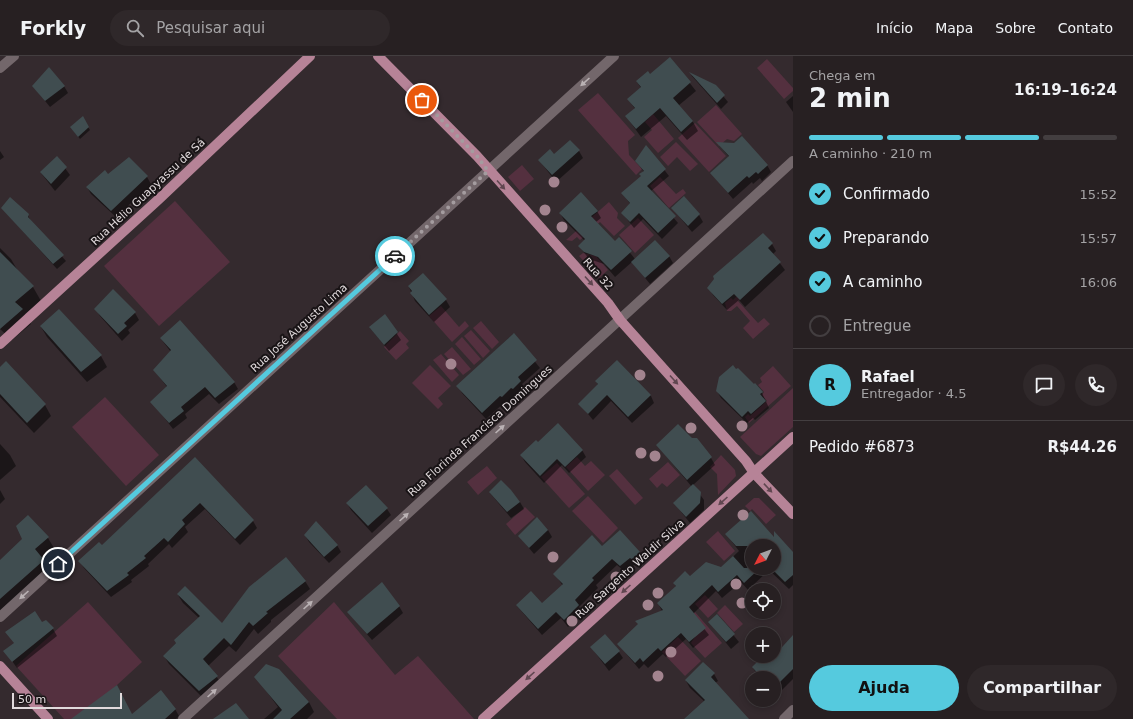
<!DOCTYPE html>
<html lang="pt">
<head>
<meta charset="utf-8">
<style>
  :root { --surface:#272022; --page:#2f282a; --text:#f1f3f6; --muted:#a4a3a5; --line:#433e40; --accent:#55cade }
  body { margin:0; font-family:"DejaVu Sans",sans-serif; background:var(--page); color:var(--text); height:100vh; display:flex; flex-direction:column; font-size:15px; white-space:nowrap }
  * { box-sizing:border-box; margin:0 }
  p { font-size:13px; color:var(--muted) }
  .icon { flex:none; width:22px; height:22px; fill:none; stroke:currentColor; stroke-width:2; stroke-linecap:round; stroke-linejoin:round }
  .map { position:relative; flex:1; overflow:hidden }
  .drawer { display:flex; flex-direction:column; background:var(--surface); width:340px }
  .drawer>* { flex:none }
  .needle { width:26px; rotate:228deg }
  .tools { position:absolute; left:745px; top:483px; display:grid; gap:8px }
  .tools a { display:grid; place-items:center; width:36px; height:36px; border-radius:50%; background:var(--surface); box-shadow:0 2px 6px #0003,0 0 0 1px var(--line); font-size:20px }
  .scale { position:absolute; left:12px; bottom:10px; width:110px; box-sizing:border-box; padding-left:4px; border:2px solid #e1dadc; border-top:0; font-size:11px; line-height:14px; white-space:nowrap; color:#e1dadc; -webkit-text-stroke:3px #191416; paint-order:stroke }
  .pin { position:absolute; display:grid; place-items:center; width:34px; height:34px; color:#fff; margin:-17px; border:2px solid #fff; border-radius:50%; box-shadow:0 1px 4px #0007 }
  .courier { position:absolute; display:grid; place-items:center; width:40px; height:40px; margin:-20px; border:3px solid #55cade; border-radius:50%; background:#fff; color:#222; box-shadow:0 1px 5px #0007 }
  .overview em { font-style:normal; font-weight:700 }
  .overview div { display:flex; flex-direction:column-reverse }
  .overview { display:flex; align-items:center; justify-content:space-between; height:68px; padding:0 16px }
  h1 { font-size:26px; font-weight:700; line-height:30px }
  .bar { display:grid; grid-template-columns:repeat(4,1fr); gap:6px 4px; align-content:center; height:48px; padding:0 16px }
  .bar i { height:5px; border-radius:3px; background:var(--line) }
  .bar .on { background:var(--accent) }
  .bar p { grid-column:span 4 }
  .line { display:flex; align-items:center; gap:10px; padding:0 16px; border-top:1px solid var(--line) }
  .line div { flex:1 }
  .round { display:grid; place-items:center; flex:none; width:42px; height:42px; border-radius:21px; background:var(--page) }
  ol { padding:0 16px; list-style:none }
  li { display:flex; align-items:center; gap:12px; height:44px }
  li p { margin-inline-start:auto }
  li .icon { padding:4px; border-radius:50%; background:var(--accent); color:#111; stroke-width:4 }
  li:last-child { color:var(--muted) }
  li i { width:22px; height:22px; border:2px solid var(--line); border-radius:50% }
  .cta { display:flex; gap:8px; margin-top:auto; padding:8px 16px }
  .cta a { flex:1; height:46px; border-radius:24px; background:var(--accent); color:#111; font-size:16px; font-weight:700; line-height:46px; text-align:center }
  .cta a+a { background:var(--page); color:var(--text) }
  header { display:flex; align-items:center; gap:24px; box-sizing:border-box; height:56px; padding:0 20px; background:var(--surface); border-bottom:1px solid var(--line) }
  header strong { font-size:19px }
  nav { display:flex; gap:22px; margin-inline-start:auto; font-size:14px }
  .search { width:280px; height:36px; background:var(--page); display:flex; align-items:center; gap:10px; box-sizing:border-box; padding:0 14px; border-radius:22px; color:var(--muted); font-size:15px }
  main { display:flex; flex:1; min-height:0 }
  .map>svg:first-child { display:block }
  .green { fill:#54303f }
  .shadow { fill:#0007; fill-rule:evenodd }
  .building { fill:#404d50 }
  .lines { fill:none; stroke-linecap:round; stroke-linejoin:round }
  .minor { stroke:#73676b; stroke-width:10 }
  .major { stroke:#b68397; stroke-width:10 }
  .tree { fill:#a3848f }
  .oneway { fill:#bab2b4 }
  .oneway2 { fill:#604650 }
  .done { stroke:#a49c9f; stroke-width:4; stroke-dasharray:0 7.2 }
  .route { stroke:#55cade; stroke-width:5 }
  .labels { text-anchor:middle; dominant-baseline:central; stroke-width:4; stroke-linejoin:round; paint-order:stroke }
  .street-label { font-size:11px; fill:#e1dadc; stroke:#191416 }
</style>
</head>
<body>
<header>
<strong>Forkly</strong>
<div class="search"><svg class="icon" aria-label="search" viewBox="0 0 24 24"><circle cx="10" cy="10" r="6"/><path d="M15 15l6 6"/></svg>Pesquisar aqui</div>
<nav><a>Início</a><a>Mapa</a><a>Sobre</a><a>Contato</a></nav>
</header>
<main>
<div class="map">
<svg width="793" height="663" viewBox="0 0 793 663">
  <rect width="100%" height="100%" fill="#342a2e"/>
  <g class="green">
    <path d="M767 3 793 32V35L784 43 757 12Z"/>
    <path d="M598 37 635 79 628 85 629 99 642 113 636 119 578 54Z"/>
    <path d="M716 49 742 78 734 85 727 83 719 90 697 66Z"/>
    <path d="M653 58 674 83 658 97 644 81 652 74 645 66Z"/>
    <path d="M695 67 726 100 709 116 678 82Z"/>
    <path d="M676 86 698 108 690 115 677 101 668 110 660 101Z"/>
    <path d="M522 109 534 123 520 135 508 121Z"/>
    <path d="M660 121 676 138 683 133 686 137 669 152 650 130Z"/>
    <path d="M175 145 230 206 159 270 104 210Z"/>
    <path d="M609 146 618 157 617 162 625 170 614 180 600 166 580 184 577 181 572 185 566 184Z"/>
    <path d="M638 162 654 179 635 197 619 179Z"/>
    <path d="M583 197 596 200 608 214 599 222 579 200Z"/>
    <path d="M741 236 744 239 738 245 758 267 764 262 770 268 753 283 743 272 750 265 737 250 731 255H727L725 247 731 242 733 244Z"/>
    <path d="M441 250 459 271 465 265 469 270 452 286 429 260Z"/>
    <path d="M481 265 499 286 492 293 473 272Z"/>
    <path d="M471 274 490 295 483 302 464 280Z"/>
    <path d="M400 275 409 285 406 288 409 292 396 304 384 291Z"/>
    <path d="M462 281 481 303 474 309 455 288Z"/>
    <path d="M452 291 471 313 463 319 444 298Z"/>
    <path d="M441 298 459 319 452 326 433 304Z"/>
    <path d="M430 309 451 330 438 342 443 348 438 353 412 327Z"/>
    <path d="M773 310 791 330 749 367 745 361 748 358 750 360 767 345 762 339 764 336 758 329 762 326 760 322Z"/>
    <path d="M793 332V371L761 400 756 398 740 381Z"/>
    <path d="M105 341 159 399 126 430 72 371Z"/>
    <path d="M721 399 735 414 736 420 718 439 717 418 710 411Z"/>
    <path d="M577 401 585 410 591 405 605 419 588 435 566 411Z"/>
    <path d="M668 406 680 419 667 431 662 427 657 432 649 423Z"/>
    <path d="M557 407 585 438 569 452 541 421Z"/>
    <path d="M487 410 497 422 478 439 467 426Z"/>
    <path d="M617 413 643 442 635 449 609 420Z"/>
    <path d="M588 440 618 472 603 487 572 455Z"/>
    <path d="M754 442H759L776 459 766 468 752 453 750 455 745 450Z"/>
    <path d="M525 451 535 461 515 479 506 468Z"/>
    <path d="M718 475 735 495 724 505 706 486Z"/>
    <path d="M705 539 718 553 708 562 695 548Z"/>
    <path d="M88 546 142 606 80 663H64L16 610Z"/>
    <path d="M334 546 395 619 418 600 474 663H337L278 600Z"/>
    <path d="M725 549 743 568 734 576 717 557Z"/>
    <path d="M695 556 722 587 705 602 691 587 695 581 678 572Z"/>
    <path d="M678 581 701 605 685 620 662 596Z"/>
  </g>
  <g class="shadow">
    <path d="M670 2 696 35 678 50 693 66 698 75 687 84 666 60 641 81 626 60 635 53 628 43 641 32 637 26 650 19Z"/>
    <path d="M691 19 715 30 728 46 721 53Z"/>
    <path d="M33 30H64L68 37 50 51Z"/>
    <path d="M793 40V56L786 46Z"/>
    <path d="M82 62 90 74 80 83 73 74Z"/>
    <path d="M718 87 767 109 771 116 762 125 760 122 753 128 752 126 733 143 711 117 729 101Z"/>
    <path d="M646 90 669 120 651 135 678 167 662 183 643 163 634 172 622 157 631 149 622 137 642 121 644 116 636 105Z"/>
    <path d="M0 95 4 101 0 104Z"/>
    <path d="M579 95 583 102 556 126 539 104Z"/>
    <path d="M57 101 70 119 55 135 41 117Z"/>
    <path d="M129 102 147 121 151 128 116 161 91 138 87 131 108 120Z"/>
    <path d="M2 152 28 159 31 166 66 205 57 213Z"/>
    <path d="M672 152 699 159 703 166 692 176Z"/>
    <path d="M597 155 601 162 596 166 615 187 619 183 635 203 669 200 673 207 650 228 632 206 615 221 604 208 589 203 579 190 585 185 564 164 560 157Z"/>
    <path d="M763 178 772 188 776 195 773 198 785 214 745 251 739 244 727 254 713 239 709 232Z"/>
    <path d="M0 192 11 203 18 215 33 231 41 245 25 258 31 268 12 284 0 273Z"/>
    <path d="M423 218 446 244 450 251 434 266 415 245 409 231Z"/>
    <path d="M96 253 135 257 139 264 128 274 130 277 122 285 100 260Z"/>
    <path d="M59 254 101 300 107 311 87 326 47 281 41 271Z"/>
    <path d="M385 260 401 284 389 295 370 272Z"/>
    <path d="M513 278 540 312 522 328 525 332 506 347 505 346 486 363 462 337 458 330Z"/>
    <path d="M161 283 234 326 238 333 219 348 209 338 185 358 187 362 173 373 152 346 167 331 154 314 171 296Z"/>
    <path d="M617 306 651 340 654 347 632 367 611 345 593 364 580 348 598 329 596 325Z"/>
    <path d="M6 307 45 349 51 360 34 377 0 341V313Z"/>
    <path d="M738 313 762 337 769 352 755 364 753 362 747 367 721 342 717 335Z"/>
    <path d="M0 388 10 399 16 410 0 424Z"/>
    <path d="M538 388 582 394 586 401 569 417 562 409 544 427 525 406 521 399Z"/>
    <path d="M657 389 711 402 715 409 693 429 704 444V454L690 467 674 447 692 431Z"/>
    <path d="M195 402 253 465 257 472 240 489 205 453 185 471 188 476 172 492 169 488 148 508 149 510 131 524 132 526 111 541 84 512 80 506 102 490Z"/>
    <path d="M0 434 5 443 0 448Z"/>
    <path d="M490 437 520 446 524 453 511 462Z"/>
    <path d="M347 447 387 453 391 459 372 477 351 454Z"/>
    <path d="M28 461 48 482 54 492 41 503 49 515 0 558V506L24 483Z"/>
    <path d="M548 474 552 481 534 498 519 480Z"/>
    <path d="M726 478H770L793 497V529L789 533 769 514 748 534 741 526 722 542 716 535 693 558 709 579 693 592 686 583 666 601 663 598 648 612 644 608 639 613 618 588 662 555 658 547 676 531 674 527 721 512 739 495ZM752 490H774V512H752Z"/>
    <path d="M305 479 337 489 341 496 329 507 309 486Z"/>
    <path d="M602 491 639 497 643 504 638 511 634 509 625 516 617 509 596 529 598 532 579 551 583 557 568 571 561 562 542 579 517 550 542 549 563 530 555 518Z"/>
    <path d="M305 525 310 533 271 564V566L258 578 254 573 236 596 229 590 208 610 222 628 204 643 169 608 164 600 199 562 183 547 178 539 222 568Z"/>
    <path d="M399 550 403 557 372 584 348 556Z"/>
    <path d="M717 559 739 586 731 593 709 566Z"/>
    <path d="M42 568 53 573 57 580 17 612 5 595 15 588 7 576Z"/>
    <path d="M793 590V623L777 639 774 636V622H760L753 612 764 600 771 604Z"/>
    <path d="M591 591 619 596 623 602 609 615Z"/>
    <path d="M714 618 718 625 715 627 748 663H690L704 645 690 632 686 625Z"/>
    <path d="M256 621 309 646 314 656 307 663H264L278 651Z"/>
    <path d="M175 653 179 660 176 663H82L132 659Z"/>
  </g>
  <g class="building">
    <path d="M670 1 691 26 673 42 693 65 681 76 660 52 636 73 625 60 635 52 627 43 641 31 636 25 648 15 650 18Z"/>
    <path d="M49 11 65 30 45 45 32 30Z"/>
    <path d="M689 16 716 29 725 39 717 47Z"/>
    <path d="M83 60 89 71 78 81 70 71Z"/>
    <path d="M742 80 768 109 758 118 756 116 749 122 747 120 728 137 710 117 729 100 716 86 734 87Z"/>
    <path d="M570 84 580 94 552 119 538 104 550 93 554 98Z"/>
    <path d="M646 89 666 113 647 130 676 160 658 177 639 157 630 166 621 157 630 147 621 137 641 120 639 118 644 115 635 105Z"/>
    <path d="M57 100 67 111 51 128 40 116Z"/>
    <path d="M129 101 148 120 111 155 86 131 105 114 108 118Z"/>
    <path d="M581 136 598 155 591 160 615 185 619 181 632 195 611 214 598 201 584 196 578 190 585 183 559 157Z"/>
    <path d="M684 140 700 158 688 170 671 152Z"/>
    <path d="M10 141 29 158 28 161 64 199 53 208 1 152Z"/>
    <path d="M763 177 773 187 768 192 781 206 740 244 734 238 722 248 707 232 714 223 713 220Z"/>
    <path d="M655 184 670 200 645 222 631 206Z"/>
    <path d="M0 196 34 230 15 246 23 253 0 273Z"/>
    <path d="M423 217 447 243 429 259 410 237 412 235 408 230Z"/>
    <path d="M113 233 136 256 124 267 127 270 118 278 94 253Z"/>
    <path d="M59 253 102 299 81 316 40 270Z"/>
    <path d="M385 258 398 276 384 289 369 271Z"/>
    <path d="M180 264 235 326 215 342 205 331 181 351 184 355 169 367 150 346 167 330 153 314 171 294 160 282Z"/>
    <path d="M514 277 537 304 518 321 521 325 513 333 511 332 502 341 500 340 482 357 456 330Z"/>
    <path d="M617 304 651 339 628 361 607 339 588 358 578 348 598 328 595 325Z"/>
    <path d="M6 305 46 348 27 367 0 338V311Z"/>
    <path d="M733 309 736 313 738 312 754 328 755 327 763 336 760 338 766 345 751 358 748 355 742 361 716 335 719 321Z"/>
    <path d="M558 367 583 394 565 411 557 403 540 420 520 399 536 384 538 386Z"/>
    <path d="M678 368 692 382H697L712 401 687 424 656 389Z"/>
    <path d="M195 401 254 464 235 483 200 447 182 464 185 468 168 486 164 482 144 500 146 502 127 517 129 519 107 535 78 505 99 486 102 489Z"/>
    <path d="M501 424 511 434 520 446 507 456 489 436Z"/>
    <path d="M693 428 701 436 700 447 686 461 673 447Z"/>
    <path d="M366 429 388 452 368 470 346 447Z"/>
    <path d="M751 455 774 481V475L793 496V519L785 526 774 515V490H736L725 478Z"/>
    <path d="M28 459 49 481 35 493 44 504 0 543V504L22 483 16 470Z"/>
    <path d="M537 461 548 474 529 492 518 480Z"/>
    <path d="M316 465 338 489 324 501 304 479Z"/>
    <path d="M620 474 640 496 634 505 630 502 620 510 612 503 592 522 594 524 575 544 579 549 564 564 556 556 538 573 516 549 531 535 542 547 563 528 553 518 592 479 602 490Z"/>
    <path d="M733 500 744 512H760L744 527 737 519 718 536 712 529 689 551 706 572 689 586 681 577 661 595 658 592 643 606 640 602 635 607 617 588 638 568 635 565 663 554 657 547 676 530 673 527 685 515 690 520 706 506 721 511Z"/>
    <path d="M286 501 306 525 266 556 268 557 253 570 249 566 231 589 224 582 203 603 218 620 199 635 163 600 176 587 174 584 200 560 177 538 185 530 222 567 249 531Z"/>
    <path d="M382 526 400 550 367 578 347 556Z"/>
    <path d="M35 555 42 566 46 564 54 572 12 606 3 595 14 587 5 576Z"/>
    <path d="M717 558 735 578 726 586 708 566Z"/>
    <path d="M605 578 620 595 605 608 590 591Z"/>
    <path d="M793 579V613L774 632V622H762L752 611 763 600H774Z"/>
    <path d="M703 606 715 617 711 621 749 663H684L705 644 685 624Z"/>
    <path d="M266 608 279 613 309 646 290 663H273L282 654 254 621Z"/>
    <path d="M117 629 132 658 161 634 176 653 165 663H71Z"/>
    <path d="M236 647 249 663H213Z"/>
  </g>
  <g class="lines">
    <g class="minor">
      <path d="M0 12 14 0"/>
      <path d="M0 561 614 0"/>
      <path d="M183 663 793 105"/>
      <path d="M784 663 793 654"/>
    </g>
    <g class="major">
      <path d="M378 0 477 100 608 247 620 264 746 405 754 417 793 458"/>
      <path d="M0 288 159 143 310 0"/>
      <path d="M0 610 48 663"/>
      <path d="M483 663 793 381"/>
    </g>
  </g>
  <g class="tree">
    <circle cx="554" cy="126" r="5.5"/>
    <circle cx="545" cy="154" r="5.5"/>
    <circle cx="562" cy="171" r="5.5"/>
    <circle cx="451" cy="308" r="5.5"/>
    <circle cx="640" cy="319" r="5.5"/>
    <circle cx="742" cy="370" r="5.5"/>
    <circle cx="691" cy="372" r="5.5"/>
    <circle cx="641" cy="397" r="5.5"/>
    <circle cx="655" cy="400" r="5.5"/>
    <circle cx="743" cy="459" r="5.5"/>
    <circle cx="553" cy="501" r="5.5"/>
    <circle cx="616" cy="521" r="5.5"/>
    <circle cx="736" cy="528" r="5.5"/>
    <circle cx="658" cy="537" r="5.5"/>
    <circle cx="742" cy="547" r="5.5"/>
    <circle cx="648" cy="549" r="5.5"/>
    <circle cx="572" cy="565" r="5.5"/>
    <circle cx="671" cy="596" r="5.5"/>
    <circle cx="658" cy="620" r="5.5"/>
  </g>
  <defs><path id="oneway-solid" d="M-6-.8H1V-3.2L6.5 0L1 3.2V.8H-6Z"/></defs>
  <g class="oneway">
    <use href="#oneway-solid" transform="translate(585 26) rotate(138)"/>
    <use href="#oneway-solid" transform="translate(500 373) rotate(-42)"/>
    <use href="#oneway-solid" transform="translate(404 461) rotate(-42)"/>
    <use href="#oneway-solid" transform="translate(24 539) rotate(138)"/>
    <use href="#oneway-solid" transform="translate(308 549) rotate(-42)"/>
    <use href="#oneway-solid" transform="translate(212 637) rotate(-42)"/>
  </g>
  <g class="oneway2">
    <use href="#oneway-solid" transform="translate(501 129) rotate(48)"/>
    <use href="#oneway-solid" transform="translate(589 225) rotate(48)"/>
    <use href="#oneway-solid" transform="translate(674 324) rotate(48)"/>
    <use href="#oneway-solid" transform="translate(768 432) rotate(47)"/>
    <use href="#oneway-solid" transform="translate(723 445) rotate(138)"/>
    <use href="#oneway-solid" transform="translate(626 533) rotate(138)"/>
    <use href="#oneway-solid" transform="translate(530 620) rotate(138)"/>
  </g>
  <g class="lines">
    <path class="done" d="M395 200 488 115 477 100 422 44"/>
    <path class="route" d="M58 508 395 200"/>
  </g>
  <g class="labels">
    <g class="street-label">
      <text transform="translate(148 136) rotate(-43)">Rua Hélio Guapyassu de Sá</text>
      <text transform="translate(598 218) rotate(48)">Rua 32</text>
      <text transform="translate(299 272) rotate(-42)">Rua José Augusto Lima</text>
      <text transform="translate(480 375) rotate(-42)">Rua Florinda Francisca Domingues</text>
      <text transform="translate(630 513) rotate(-42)">Rua Sargento Waldir Silva</text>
    </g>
  </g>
</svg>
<div class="tools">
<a><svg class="needle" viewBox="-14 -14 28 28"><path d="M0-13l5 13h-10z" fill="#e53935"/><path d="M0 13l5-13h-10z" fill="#a4a3a5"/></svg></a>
<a><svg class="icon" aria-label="locate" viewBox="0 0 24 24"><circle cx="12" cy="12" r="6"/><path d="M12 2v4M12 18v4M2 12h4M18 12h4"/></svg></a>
<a>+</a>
<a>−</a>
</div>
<div class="scale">50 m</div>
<div class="pin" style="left:422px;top:44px;background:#ea580c"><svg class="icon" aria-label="bag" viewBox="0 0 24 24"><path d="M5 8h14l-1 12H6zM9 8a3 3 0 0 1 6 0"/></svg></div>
<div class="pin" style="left:58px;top:508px;background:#1f2937"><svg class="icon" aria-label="home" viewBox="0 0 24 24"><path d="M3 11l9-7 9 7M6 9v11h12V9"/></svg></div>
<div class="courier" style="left:395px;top:200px"><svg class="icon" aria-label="car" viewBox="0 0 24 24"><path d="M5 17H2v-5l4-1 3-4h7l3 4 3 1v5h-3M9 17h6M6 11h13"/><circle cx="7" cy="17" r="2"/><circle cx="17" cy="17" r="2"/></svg></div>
</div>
<section class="drawer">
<div class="overview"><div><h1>2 min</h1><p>Chega em</p></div><em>16:19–16:24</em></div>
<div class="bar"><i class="on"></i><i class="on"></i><i class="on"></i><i></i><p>A caminho · 210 m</p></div>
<ol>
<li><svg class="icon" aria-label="check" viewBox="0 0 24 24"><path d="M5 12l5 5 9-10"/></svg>Confirmado<p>15:52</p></li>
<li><svg class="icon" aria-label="check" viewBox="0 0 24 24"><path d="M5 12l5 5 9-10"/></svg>Preparando<p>15:57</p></li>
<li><svg class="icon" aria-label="check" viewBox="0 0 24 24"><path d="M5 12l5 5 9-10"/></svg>A caminho<p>16:06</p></li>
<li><i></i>Entregue</li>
</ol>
<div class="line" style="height:72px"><b class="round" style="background:var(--accent);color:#111">R</b><div><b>Rafael</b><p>Entregador · 4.5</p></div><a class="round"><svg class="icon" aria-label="chat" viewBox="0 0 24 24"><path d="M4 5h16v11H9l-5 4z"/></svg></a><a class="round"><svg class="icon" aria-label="phone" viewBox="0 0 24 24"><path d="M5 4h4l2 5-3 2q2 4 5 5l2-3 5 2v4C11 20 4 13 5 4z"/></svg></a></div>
<div class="line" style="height:52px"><div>Pedido #6873</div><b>R$44.26</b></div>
<div class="cta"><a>Ajuda</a><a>Compartilhar</a></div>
</section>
</main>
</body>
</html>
